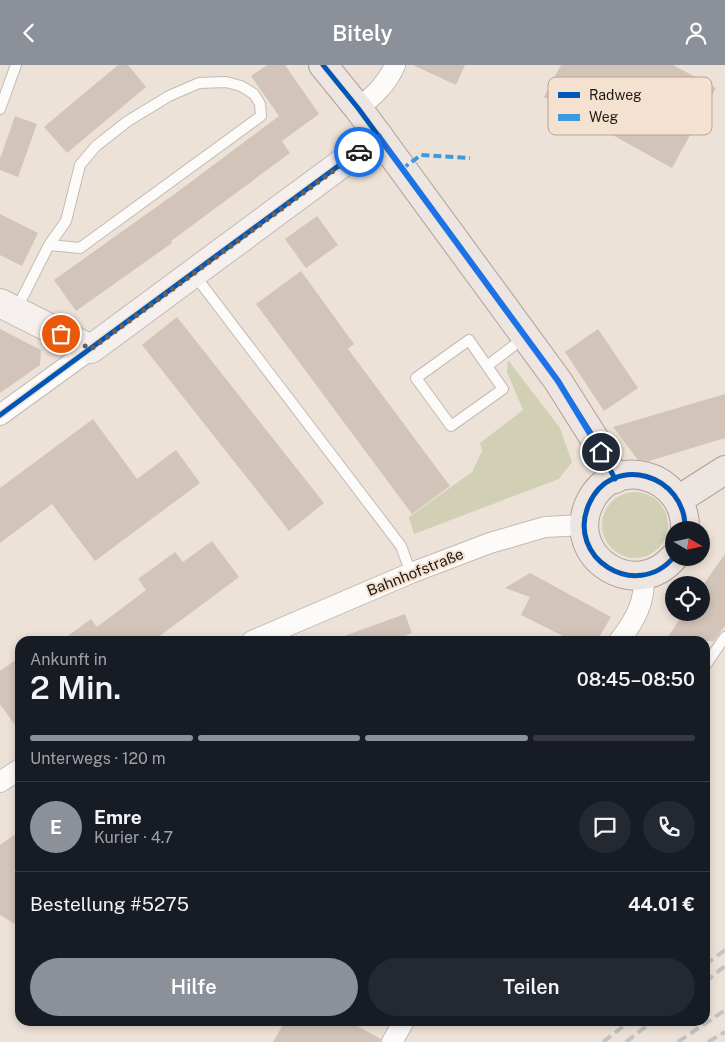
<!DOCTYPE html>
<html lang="de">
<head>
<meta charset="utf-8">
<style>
  :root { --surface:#171b24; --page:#242831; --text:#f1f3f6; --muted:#9ea1a6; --line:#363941; --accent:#8c9099 }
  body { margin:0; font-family:"Public Sans",sans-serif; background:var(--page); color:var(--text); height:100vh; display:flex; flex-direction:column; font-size:19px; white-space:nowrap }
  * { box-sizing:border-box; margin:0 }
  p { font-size:16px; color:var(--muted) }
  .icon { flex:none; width:28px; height:28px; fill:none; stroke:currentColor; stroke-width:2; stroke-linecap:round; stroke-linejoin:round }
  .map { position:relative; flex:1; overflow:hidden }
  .details { position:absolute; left:15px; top:571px; width:695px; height:390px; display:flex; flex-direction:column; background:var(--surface); border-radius:15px; box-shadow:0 2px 8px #0003 }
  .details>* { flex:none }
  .needle { width:32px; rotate:99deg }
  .fabs { position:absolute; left:665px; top:456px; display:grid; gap:10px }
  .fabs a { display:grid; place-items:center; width:45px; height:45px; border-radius:50%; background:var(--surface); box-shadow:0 2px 8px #0003; font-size:25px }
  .pin { position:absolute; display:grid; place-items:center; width:42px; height:42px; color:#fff; margin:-21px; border:2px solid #fff; border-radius:50%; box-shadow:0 1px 5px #0007 }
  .courier { position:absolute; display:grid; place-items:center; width:50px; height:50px; margin:-25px; border:4px solid #1a73e8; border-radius:50%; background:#fff; color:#222; box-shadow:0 1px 6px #0007 }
  .head em { font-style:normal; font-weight:600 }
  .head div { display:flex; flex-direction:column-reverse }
  .head { display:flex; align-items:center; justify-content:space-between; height:85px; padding:0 15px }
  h1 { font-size:32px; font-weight:600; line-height:38px }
  .bar { display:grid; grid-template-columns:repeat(4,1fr); gap:8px 5px; align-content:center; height:60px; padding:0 15px }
  .bar i { height:6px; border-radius:4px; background:var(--line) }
  .bar .selected { background:var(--accent) }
  .bar p { grid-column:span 4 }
  .line { display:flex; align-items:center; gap:12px; padding:0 15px; border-top:1px solid var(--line) }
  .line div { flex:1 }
  .round { display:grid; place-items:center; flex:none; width:52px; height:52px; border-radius:26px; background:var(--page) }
  .action { display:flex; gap:10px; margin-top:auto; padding:10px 15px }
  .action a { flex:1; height:58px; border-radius:30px; background:var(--accent); color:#fff; font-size:20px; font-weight:600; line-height:58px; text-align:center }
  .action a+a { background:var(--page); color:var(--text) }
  header { display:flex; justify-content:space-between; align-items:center; height:65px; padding:0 15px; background:var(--accent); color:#fff; font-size:22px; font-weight:600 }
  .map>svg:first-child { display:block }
  .green { fill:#d1d0b5 }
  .building { fill:#d2c4b8 }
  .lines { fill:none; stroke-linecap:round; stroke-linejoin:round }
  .lane-casing { stroke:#c3bab3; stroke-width:12 }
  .street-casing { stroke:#c3bab3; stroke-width:22 }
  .secondary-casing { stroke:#c3bab3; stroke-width:30 }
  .primary-casing { stroke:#af9f97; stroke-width:30 }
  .lane { stroke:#fcfbf9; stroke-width:10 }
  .street { stroke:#fcfbf9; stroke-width:20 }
  .secondary { stroke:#f5f0ed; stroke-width:28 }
  .primary { stroke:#ede5e1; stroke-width:28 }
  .rail { stroke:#c5c3c0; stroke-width:4; stroke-dasharray:10 5; stroke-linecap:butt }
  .quiet { stroke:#3c9bde; stroke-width:4; stroke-dasharray:8 4; stroke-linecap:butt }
  .cycleway-casing { stroke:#f5e1d0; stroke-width:8 }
  .cycleway { stroke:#0057b8; stroke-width:5 }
  .done { stroke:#685f58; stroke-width:5; stroke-dasharray:0 9 }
  .route { stroke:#1a73e8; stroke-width:6 }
  .labels { text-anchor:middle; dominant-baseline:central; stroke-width:4; stroke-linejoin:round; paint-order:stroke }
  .street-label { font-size:15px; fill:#201913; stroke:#f5e1d0 }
  .key { fill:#f5e1d0; stroke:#b5a597; stroke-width:1 }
  .key-label { font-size:14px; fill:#201913 }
</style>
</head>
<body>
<header><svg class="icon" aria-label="back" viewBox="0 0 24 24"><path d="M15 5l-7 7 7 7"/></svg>Bitely<svg class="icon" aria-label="person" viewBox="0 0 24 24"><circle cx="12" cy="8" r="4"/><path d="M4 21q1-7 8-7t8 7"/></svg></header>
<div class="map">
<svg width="725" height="977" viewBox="0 0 725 977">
  <rect width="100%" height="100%" fill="#ede2d8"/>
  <g class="green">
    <path d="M508 295 560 363 572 397 559 414 414 469 409 452 472 407 482 386 480 378 523 345 507 307Z"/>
    <circle cx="635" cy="460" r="33"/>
  </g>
  <g class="building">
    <path d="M118 0H128L146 22 67 88 44 62Z"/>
    <path d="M267 0H285L319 49 282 76 290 88 171 176 172 178 76 246 54 215 176 128 279 51 251 11Z"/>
    <path d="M413 0H465L456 20Z"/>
    <path d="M561 0H673L716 23 672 103 544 32Z"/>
    <path d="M15 51 37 59 18 112 0 105V94Z"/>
    <path d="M0 149 38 168 22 201 0 190Z"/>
    <path d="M317 151 338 180 306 203 285 174Z"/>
    <path d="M301 206 354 279 348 284 450 421 412 449 256 239Z"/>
    <path d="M177 252 324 438 289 466 142 280Z"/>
    <path d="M0 264 41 285 40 300 0 328Z"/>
    <path d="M598 264 638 323 604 346 565 287Z"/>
    <path d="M725 329V373L649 396 638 395 613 362Z"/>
    <path d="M93 354 137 414 176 385 200 418 95 496 52 439 0 478V423Z"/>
    <path d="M212 476 239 512 153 576H61L91 554 97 562 146 525 138 514 175 487 183 497Z"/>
    <path d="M725 489V561L721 566 714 576H665L684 548H701V523Z"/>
    <path d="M530 508 611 552 597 576H573L521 550 530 532 505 523Z"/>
    <path d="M405 549 412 568 390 576H336V574Z"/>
    <path d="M20 592V667L0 639V606Z"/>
    <path d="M20 766V862L0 850V780Z"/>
    <path d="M285 956H348L381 974 380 977H273Z"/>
  </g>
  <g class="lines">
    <g class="lane-casing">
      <g id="lane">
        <path d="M0 44 16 0"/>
        <path d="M193 208 401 481 411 508"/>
        <path d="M16 245 49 180 66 156 80 100 96 81 128 56 169 31 199 18 226 17 241 21 254 29 260 39 261 51 80 183 49 180"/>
        <path d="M487 301 503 324 451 361 416 313 469 275 487 301 525 272"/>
        <path d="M705 601 725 572"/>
      </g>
    </g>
    <g class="street-casing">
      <g id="street">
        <path d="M358 43C374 31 387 19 395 0"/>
        <path d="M0 350 91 284"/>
        <path d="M252 576 411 508 490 478 545 462 584 460"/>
        <path d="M619 576C634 557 647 535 643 510"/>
        <path d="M0 717 20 704"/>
        <path d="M392 977 404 956"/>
      </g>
    </g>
    <g class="secondary-casing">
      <path id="secondary" d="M0 238 91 284 379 71"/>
    </g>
    <g class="primary-casing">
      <g id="primary">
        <path d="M323 0 358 43 558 316 594 373 615 414"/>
        <path d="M678 435 725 405"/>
        <path d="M674 492C636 537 565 493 589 439 612 387 687 409 685 465"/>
      </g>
    </g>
    <use href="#lane" class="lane"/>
    <use href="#street" class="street"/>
    <use href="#secondary" class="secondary"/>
    <use href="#primary" class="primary"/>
    <g class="rail">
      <path d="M705 900 725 885"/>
      <path d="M705 917 725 901"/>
      <path d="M603 977 630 956"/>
      <path d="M626 977 653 956"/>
      <path d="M678 977 725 945"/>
      <path d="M708 977 725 967"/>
    </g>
    <path class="quiet" d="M402 104 421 90 470 93"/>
    <g class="cycleway-casing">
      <g id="cycleway">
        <path d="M323 0 358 43 558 316 594 373 615 414"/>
        <path d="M0 350 379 71"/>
        <path d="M674 492C636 537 565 493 589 439 612 387 687 409 685 465"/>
      </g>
    </g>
    <use href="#cycleway" class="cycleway"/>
  </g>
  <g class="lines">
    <path class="done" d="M61 269 91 284 359 87"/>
    <path class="route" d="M359 87 379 72 558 316 601 387"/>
  </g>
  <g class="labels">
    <g class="street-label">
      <text transform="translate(415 507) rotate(-22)">Bahnhofstraße</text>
    </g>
  </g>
  <rect x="548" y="12" width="164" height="58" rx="8" class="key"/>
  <rect x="558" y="27" width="22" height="6" fill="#0057b8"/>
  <rect x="558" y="49" width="22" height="7" fill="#3c9bde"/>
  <g class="key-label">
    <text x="589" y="35">Radweg</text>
    <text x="589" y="57">Weg</text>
  </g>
</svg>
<div class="fabs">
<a><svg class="needle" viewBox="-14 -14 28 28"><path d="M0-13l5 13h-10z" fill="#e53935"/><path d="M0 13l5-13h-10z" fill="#9ea1a6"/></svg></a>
<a><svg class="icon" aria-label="locate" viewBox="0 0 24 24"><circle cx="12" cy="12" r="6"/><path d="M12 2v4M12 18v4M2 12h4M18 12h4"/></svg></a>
</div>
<div class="pin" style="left:61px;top:269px;background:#ea580c"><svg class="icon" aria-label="bag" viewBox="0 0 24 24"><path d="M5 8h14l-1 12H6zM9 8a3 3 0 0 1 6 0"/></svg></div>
<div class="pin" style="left:601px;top:387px;background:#1f2937"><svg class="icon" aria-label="home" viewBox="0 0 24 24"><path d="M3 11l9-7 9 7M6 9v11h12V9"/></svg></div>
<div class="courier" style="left:359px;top:87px"><svg class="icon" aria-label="car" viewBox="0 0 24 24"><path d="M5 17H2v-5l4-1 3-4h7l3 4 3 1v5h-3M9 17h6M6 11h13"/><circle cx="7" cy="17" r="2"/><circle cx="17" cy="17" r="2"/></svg></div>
<section class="details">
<div class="head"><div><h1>2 Min.</h1><p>Ankunft in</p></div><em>08:45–08:50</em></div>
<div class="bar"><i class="selected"></i><i class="selected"></i><i class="selected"></i><i></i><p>Unterwegs · 120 m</p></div>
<div class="line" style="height:90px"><b class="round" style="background:var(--accent);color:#fff">E</b><div><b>Emre</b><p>Kurier · 4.7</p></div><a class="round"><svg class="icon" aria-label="chat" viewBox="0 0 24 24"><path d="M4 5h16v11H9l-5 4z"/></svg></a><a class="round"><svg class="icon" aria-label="phone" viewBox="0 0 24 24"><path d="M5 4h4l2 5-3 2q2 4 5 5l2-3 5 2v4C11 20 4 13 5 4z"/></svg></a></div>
<div class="line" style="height:65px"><div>Bestellung #5275</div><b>44.01 €</b></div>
<div class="action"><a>Hilfe</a><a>Teilen</a></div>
</section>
</div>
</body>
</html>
